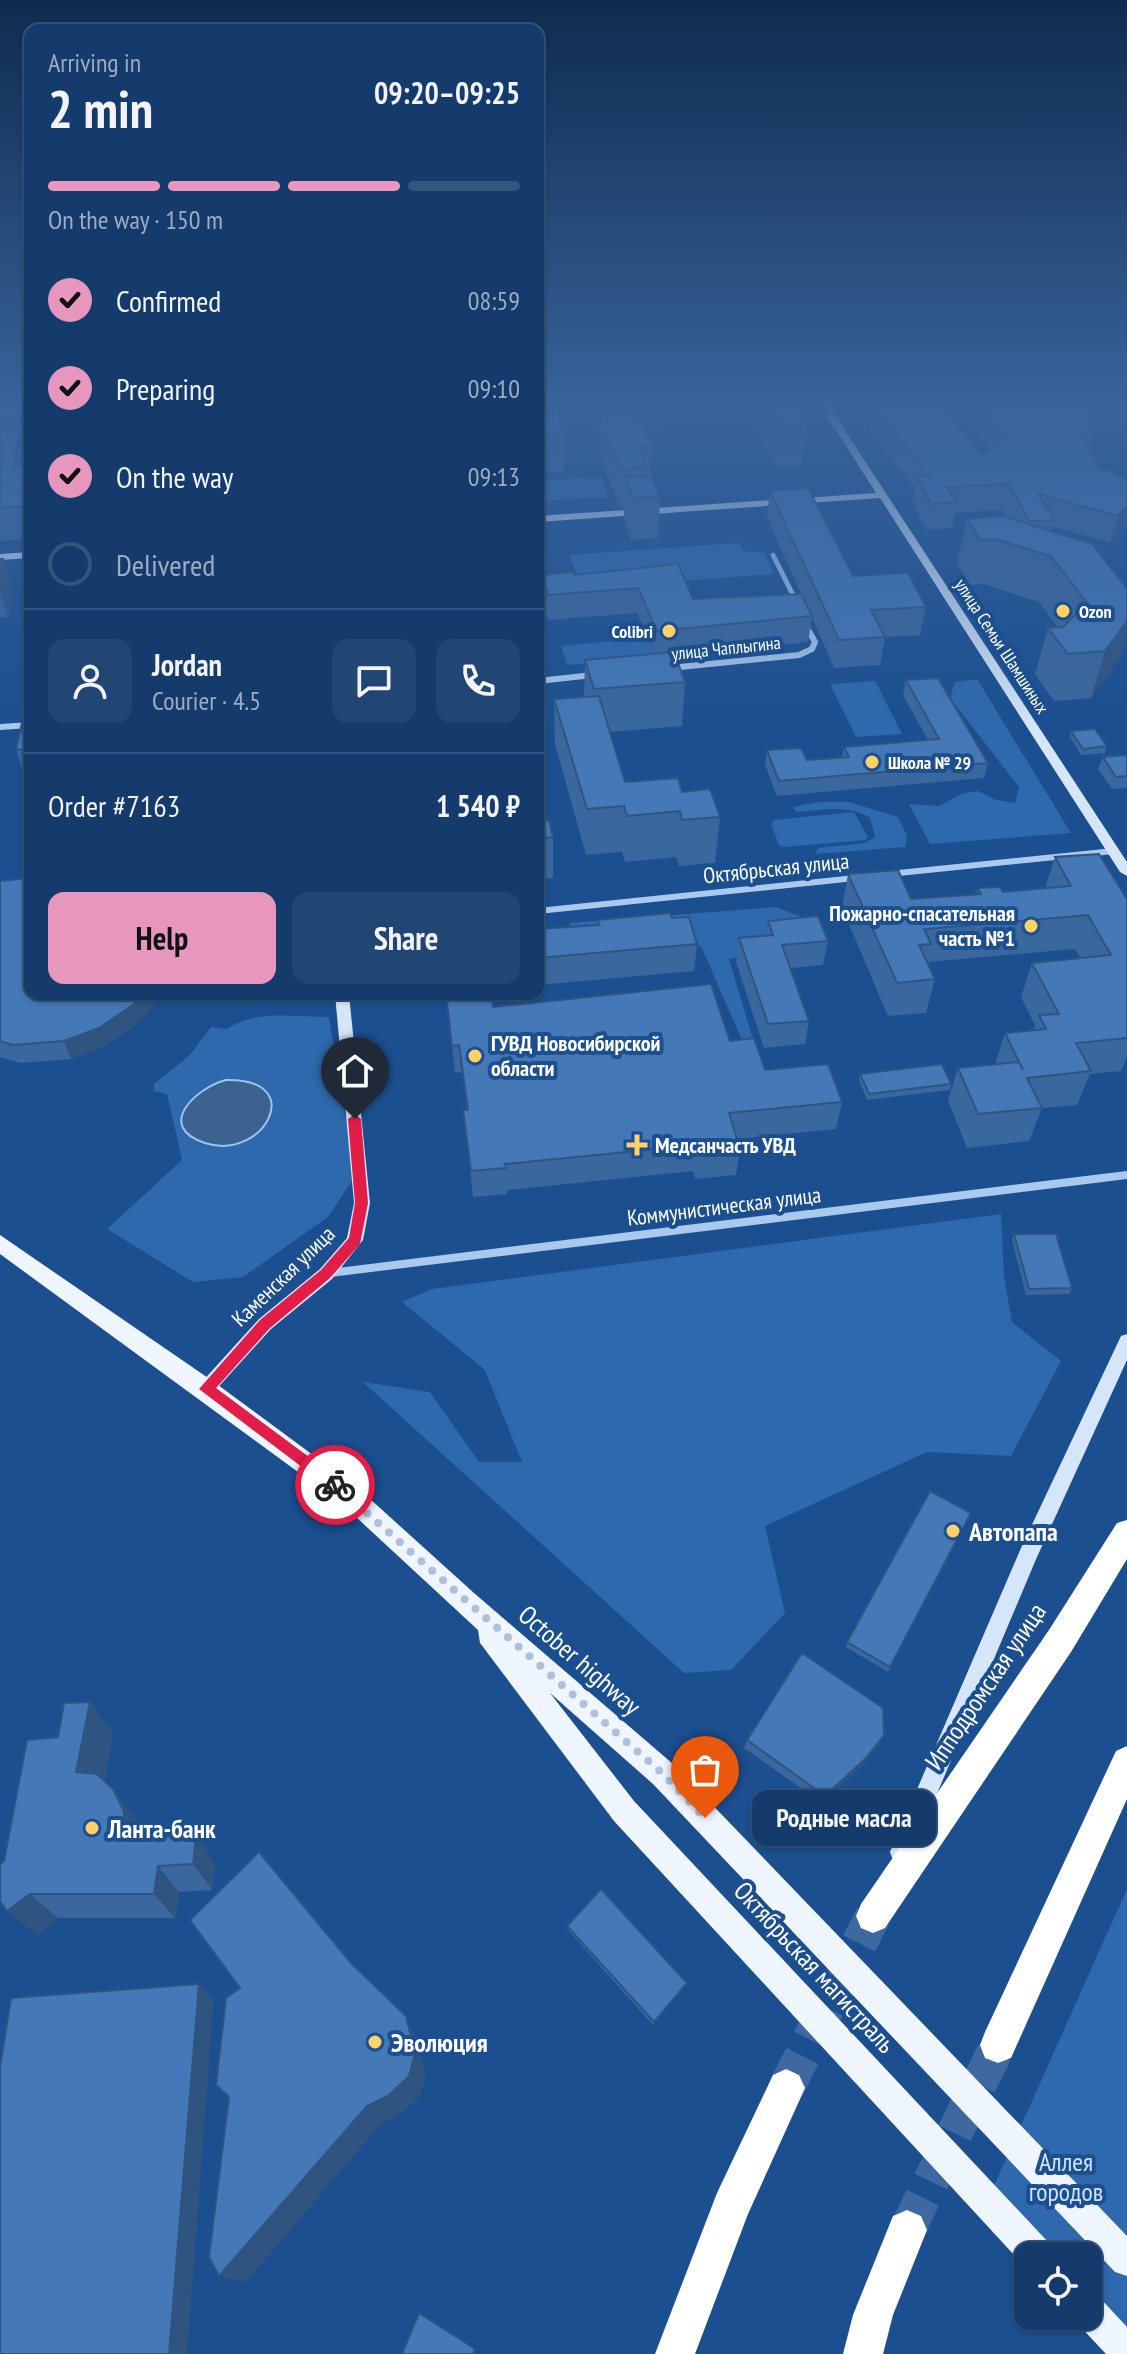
<!DOCTYPE html>
<html lang="en">
<head>
<meta charset="utf-8">
<style>
  :root { --surface:#143b6b; --page:#214673; --text:#f1f3f6; --muted:#9dadc1; --line:#33557e; --accent:#e797bd }
  body { margin:0; font-family:"PT Sans Narrow",sans-serif; background:var(--page); color:var(--text); height:100vh; display:flex; flex-direction:column; font-size:30px; white-space:nowrap }
  * { box-sizing:border-box; margin:0 }
  p { font-size:26px; color:var(--muted) }
  .icon { flex:none; width:44px; height:44px; fill:none; stroke:currentColor; stroke-width:2; stroke-linecap:round; stroke-linejoin:round }
  .map { position:relative; flex:1; overflow:hidden }
  .side { position:absolute; left:24px; top:24px; width:520px; height:976px; display:flex; flex-direction:column; background:var(--surface); border-radius:16px; box-shadow:0 2px 6px #0004,0 0 0 2px var(--line) }
  .side>* { flex:none }
  .tools { position:absolute; left:1014px; top:2242px; display:grid; gap:16px }
  .tools a { display:grid; place-items:center; width:88px; height:88px; border-radius:16px; background:var(--surface); box-shadow:0 2px 6px #0004,0 0 0 2px var(--line); font-size:40px }
  .pin { position:absolute; display:grid; place-items:center; width:68px; height:68px; color:#fff; margin:-82px -34px; border-radius:50% 50% 50% 0; rotate:-45deg; box-shadow:0 0 8px #0007 }
  .pin .icon { rotate:45deg }
  .courier { position:absolute; display:grid; place-items:center; width:80px; height:80px; margin:-40px; border:6px solid #e11d48; border-radius:50%; background:#fff; color:#222; box-shadow:0 2px 10px #0007 }
  .bubble { position:absolute; height:56px; border-radius:16px; background:var(--surface); box-shadow:0 2px 6px #0004,0 0 0 2px var(--line); font-size:26px; font-weight:700; line-height:56px; text-align:center }
  .headline em { font-style:normal; font-weight:700 }
  .headline div { display:flex; flex-direction:column-reverse }
  .headline { display:flex; align-items:center; justify-content:space-between; height:136px; padding:0 24px }
  h1 { font-size:52px; font-weight:700; line-height:60px }
  .bar { display:grid; grid-template-columns:repeat(4,1fr); gap:12px 8px; align-content:center; height:96px; padding:0 24px }
  .bar i { height:10px; border-radius:6px; background:var(--line) }
  .bar .active { background:var(--accent) }
  .bar p { grid-column:span 4 }
  .line { display:flex; align-items:center; gap:20px; padding:0 24px; border-top:2px solid var(--line) }
  .line div { flex:1 }
  .round { display:grid; place-items:center; flex:none; width:84px; height:84px; border-radius:16px; background:var(--page) }
  ol { padding:0 24px; list-style:none }
  li { display:flex; align-items:center; gap:24px; height:88px }
  li p { margin-inline-start:auto }
  li .icon { padding:8px; border-radius:50%; background:var(--accent); color:#111; stroke-width:4 }
  li:last-child { color:var(--muted) }
  li i { width:44px; height:44px; border:4px solid var(--line); border-radius:50% }
  .button { display:flex; gap:16px; margin-top:auto; padding:16px 24px }
  .button a { flex:1; height:92px; border-radius:16px; background:var(--accent); color:#111; font-size:32px; font-weight:700; line-height:92px; text-align:center }
  .button a+a { background:var(--page); color:var(--text) }
  .map>svg:first-child { display:block }
  .green { fill:#2e69ad }
  .water { fill:#3c6290; stroke:#9cc4f0; stroke-width:2 }
  .lines { fill:none; stroke-linecap:round; stroke-linejoin:round }
  .highway-tunnel { stroke:#3d69a0; stroke-width:36; stroke-dasharray:36 18; stroke-linecap:butt }
  .street-far2 { stroke:#a9c9ee; stroke-width:5 }
  .street-far1 { stroke:#a9c9ee; stroke-width:6 }
  .street { stroke:#a9c9ee; stroke-width:8 }
  .secondary { fill:#d6e6fa; fill-rule:evenodd }
  .primary { fill:#f0f6ff; fill-rule:evenodd }
  .highway { fill:#fff; fill-rule:evenodd }
  .wall { fill:#3a679d }
  .shaded-wall { fill:#305480 }
  .building { fill:#4478b7; stroke:#305480; stroke-width:2 }
  .route { fill:#e11d48 }
  .done { stroke:#afc1d8; stroke-width:8; stroke-dasharray:0 14.4 }
  .poi-dot { fill:#ffd166; stroke:#1b4f8f; stroke-width:3 }
  .labels { text-anchor:middle; dominant-baseline:central; stroke-width:8; stroke-linejoin:round; paint-order:stroke }
  .far-poi-label { font-size:18px; font-weight:bold; fill:#fff; stroke:#1b4f8f; text-anchor:start }
  .far-street-label { font-size:18px; fill:#fff; stroke:#1b4f8f }
  .street-label { font-size:22px; fill:#fff; stroke:#1b4f8f }
  .poi-label { font-size:22px; font-weight:bold; fill:#fff; stroke:#1b4f8f; text-anchor:start }
  .near-poi-label { font-size:26px; font-weight:bold; fill:#fff; stroke:#1b4f8f; text-anchor:start }
  .near-street-label { font-size:26px; fill:#fff; stroke:#1b4f8f }
  .near-park-label { font-size:26px; fill:#cfe3fa; stroke:#1b4f8f }
</style>
</head>
<body>
<div class="map">
<svg width="1127" height="2354" viewBox="0 0 1127 2354">
  <rect width="100%" height="100%" fill="#1b4f8f"/>
  <g class="green">
    <path d="M602 477 608 497 538 501V480Z"/>
    <path d="M739 543 744 551 764 553 774 574 583 588 569 555Z"/>
    <path d="M648 638 656 657 567 665 561 646Z"/>
    <path d="M977 679 1071 833 930 844 909 804 939 806 961 794 978 791 996 800 1015 803 1019 787 950 698 955 682Z"/>
    <path d="M875 681 902 734 856 737 830 684Z"/>
    <path d="M818 802H849L898 817 907 836 905 847 815 854 818 848 865 843 875 837 870 818C849 804 822 810 797 812L793 807Z"/>
    <path d="M854 812 868 837 866 840 784 847 779 845 771 824 774 820Z"/>
    <path d="M776 907 815 922 761 952 729 959 755 1046 744 1045 702 948 685 935 578 943 569 923Z"/>
    <path d="M329 1017 355 1176 328 1217 243 1277 193 1282 107 1229 182 1160 167 1094 154 1091V1084L190 1055 211 1027 227 1029C254 1009 297 1017 329 1017Z"/>
    <path d="M1001 1214 1004 1277 1012 1322 1061 1361 1011 1456 927 1452 765 1526 785 1613 731 1670 684 1673 363 1382 430 1392 479 1462H522L485 1370 402 1302 432 1289Z"/>
    <path d="M1127 1889V2335L1088 2293V2256H1055L993 2188Z"/>
  </g>
  <path class="water" d="M226 1080C309 1078 264 1162 205 1143 155 1127 195 1088 226 1080Z"/>
  <g class="lines">
    <g class="highway-tunnel">
      <path d="M786 2088 873 1916"/>
      <path d="M907 2230 998 2045"/>
    </g>
    <g class="street-far2">
      <path d="M773 555 798 605"/>
      <path d="M806 625 811 635"/>
    </g>
    <g class="street-far1">
      <path d="M670 668 799 655 812 649 815 642 810 633"/>
      <path d="M538 681 593 675"/>
      <path d="M0 727 30 725"/>
      <path d="M889 874 1114 851"/>
      <path d="M538 911 855 878"/>
    </g>
    <path class="street" d="M330 1273 1127 1175"/>
    <g class="secondary">
      <path d="M817 400H825L1127 862V876L1120 872 880 498 538 522V516L876 493Z"/>
      <path d="M30 552V558L0 560V554Z"/>
      <path d="M335 994H349L370 1203 363 1240 332 1279 271 1329 212 1394 206 1397 200 1394 197 1389 200 1384 259 1319 320 1269 347 1238 354 1203Z"/>
      <path d="M1127 1334V1360L1037 1557 909 1860 901 1863 893 1860 890 1852 1021 1548 1121 1336Z"/>
    </g>
    <g class="primary">
      <path d="M0 1235 214 1382 359 1489 474 1593 673 1764 1127 2236V2276L1115 2272 653 1784 550 1693 634 1801 1050 2244 1054 2256H1028L1026 2268 614 1821 480 1643 478 1630 343 1505 0 1254Z"/>
      <path d="M1088 2293 1100 2298 1127 2327V2354H1106L1076 2322 1074 2316H1088Z"/>
    </g>
    <g class="highway">
      <path d="M1127 1520V1559L1071 1652 885 1928 873 1933 861 1928 856 1916 861 1904 1049 1630 1117 1523Z"/>
      <path d="M1127 1746V1799L1011 2058 998 2063 985 2058 980 2045 985 2032 1116 1751Z"/>
      <path d="M786 2069 799 2075 805 2088 748 2214 695 2354H655L717 2193 773 2075Z"/>
      <path d="M907 2210 921 2216 927 2230 893 2315 883 2354H843L853 2315 893 2216Z"/>
    </g>
  </g>
  <g class="wall">
    <path d="M0 400H30V451H25L28 462 27 465H30V539L0 541Z"/>
    <path d="M538 400 564 435V472L538 473Z"/>
    <path d="M605 400H674L673 424 643 426 652 446 650 476 660 496 658 538 631 540 624 519V507H619L599 453V416L610 415Z"/>
    <path d="M739 400H794L807 421 801 466 776 468Z"/>
    <path d="M854 400H936L982 456 991 450 954 400H1127V426L1091 428 1093 433 1088 450 1101 471 1127 479V524L1110 542 1053 527 1052 532 1124 651 1091 698 1054 701 1035 674 1048 628 1057 627 1039 602 984 584 970 585 957 563 967 519 1006 518 1002 510 955 513 952 528 926 530 912 502 915 489 869 429 870 423Z"/>
    <path d="M770 491 853 576 926 607 920 635 885 637 880 665 834 668 812 617 808 642 675 655 685 682 682 726 610 732 625 782 682 792 720 817 715 863 679 866 676 857 625 862 622 852 586 855 555 744 554 699 584 697 585 660 655 654 637 613 548 620 542 599V575H574L693 599 801 594 767 517Z"/>
    <path d="M0 559 13 592 8 617 0 618Z"/>
    <path d="M906 680 988 763 984 778 777 796 765 765 767 750 807 760 842 757 844 747 928 740 903 695Z"/>
    <path d="M30 717V773L24 774 16 750Z"/>
    <path d="M1071 731 1107 746 1105 753 1081 755 1070 737Z"/>
    <path d="M1103 757H1127V788L1112 789 1098 769Z"/>
    <path d="M538 821 553 837V878L538 879Z"/>
    <path d="M1055 857 1127 899V1057L1121 1071 1090 1074 1077 1105 1042 1108 1029 1141 967 1148 948 1101 958 1068 995 1064 1005 1033 1033 1030 1035 1025 1021 997 1032 963 1081 958 1075 949 927 962 935 979 926 1013 888 1016 842 908 848 874 911 899 977 894 978 888 1003 892 1045 888Z"/>
    <path d="M0 881 153 1006 139 1022 105 1046 71 1059 20 1063 0 1057Z"/>
    <path d="M672 918 697 944 694 971 538 985V929L598 925V920Z"/>
    <path d="M768 921 828 941 823 965 790 968 809 1021 805 1044 764 1048 736 962 739 938 766 936Z"/>
    <path d="M446 994H491L493 1007 730 1041 765 1070 842 1102 836 1129 737 1139 740 1149 736 1175 695 1179 693 1171 507 1190V1194L473 1197 463 1110H467L462 1072 455 1073Z"/>
    <path d="M860 1074 951 1084 950 1090 867 1100 859 1080Z"/>
    <path d="M1014 1234 1072 1288 1069 1294 1026 1295 1012 1240Z"/>
    <path d="M971 1513 888 1672 846 1647 847 1642Z"/>
    <path d="M90 1702 113 1734 104 1781 135 1818 146 1837 196 1836 215 1863 212 1890 179 1892 175 1918H58L37 1935 4 1861 58 1737Z"/>
    <path d="M747 1740 880 1743 862 1766 822 1803 744 1748Z"/>
    <path d="M567 1926 686 1985 653 2025 567 1929Z"/>
  </g>
  <g class="shaded-wall">
    <path d="M22 413 30 442V451L21 419Z"/>
    <path d="M19 430 28 462 23 498 14 466Z"/>
    <path d="M1127 506V524L1110 542 1118 516Z"/>
    <path d="M3 559 13 592 8 617 0 592V572Z"/>
    <path d="M1127 621V642L1124 651 1091 698 1105 651Z"/>
    <path d="M142 994H160L153 1006 139 1022 105 1046 71 1059 64 1041Z"/>
    <path d="M90 1702 113 1734 101 1801 76 1772Z"/>
    <path d="M884 1735 880 1743 862 1766 822 1803 825 1796Z"/>
    <path d="M113 1789 135 1818 147 1839 125 1837Z"/>
    <path d="M196 1836 215 1863 212 1890 193 1864Z"/>
    <path d="M158 1866 179 1892 175 1918 154 1894Z"/>
    <path d="M30 1894 58 1918 37 1935 7 1911Z"/>
    <path d="M687 1983 686 1985 653 2025 654 2022Z"/>
    <path d="M199 1984 214 1999 187 2354H169Z"/>
    <path d="M406 2016 416 2040 426 2076 420 2096 400 2115 381 2124 245 2283 219 2276 367 2106Z"/>
  </g>
  <g class="building">
    <path d="M0 400H30V413H22L21 419 0 421Z"/>
    <path d="M538 400H555L564 435 538 436Z"/>
    <path d="M767 400H794L807 421 781 423Z"/>
    <path d="M876 400H936L982 456 1007 437 978 400H1127V402L1085 404 1092 413H1089L1093 420H1086L1093 433 1078 434 1101 471 1112 470 1117 476 1127 479V506L1118 516 1038 494 1055 520 1030 521 1008 484 947 487 957 502 931 504 917 476H930L873 404 878 403Z"/>
    <path d="M630 414 635 425H643L652 446H638L646 467 620 469 599 416Z"/>
    <path d="M19 430 14 466 30 465V506L0 508V431Z"/>
    <path d="M651 476 660 496 633 498 625 477Z"/>
    <path d="M808 488 853 576 908 573 926 607 871 610 885 637 839 640 770 491Z"/>
    <path d="M1002 516 1092 544 1127 589V621L1105 651 1068 654 1048 628 1063 627 1087 603 1051 556 995 539 980 540 967 519Z"/>
    <path d="M0 559H3L0 572Z"/>
    <path d="M678 564 693 599 801 594 812 616 657 631 638 588 548 595 542 575 573 572 574 575Z"/>
    <path d="M674 652 685 682 594 689 585 660Z"/>
    <path d="M938 678 988 763 779 781 767 750 801 748 807 760 849 757 844 747 939 739 906 680Z"/>
    <path d="M599 696 625 782 678 778 682 792 710 789 720 817 682 820 680 811 627 816 624 806 587 809 554 699Z"/>
    <path d="M30 717V749L16 750 23 718Z"/>
    <path d="M1095 729 1107 746 1083 749 1071 731Z"/>
    <path d="M1126 755 1127 757V776L1116 777 1103 757Z"/>
    <path d="M549 820 553 837 538 839V821Z"/>
    <path d="M1099 854 1127 899V1038L1076 1043 1091 1071 1027 1078 1042 1108 978 1114 958 1068 1019 1062 1023 1070 1005 1033 1046 1029 1039 1015 1059 1014 1032 963 1111 955 1088 915 924 929 931 944 919 945 935 979 897 983 848 874 898 870 911 899 981 894 978 888 1000 887 1003 892 1071 886 1055 857Z"/>
    <path d="M30 878V994H142L134 1004 99 1028 64 1041 12 1045 0 1041V881Z"/>
    <path d="M670 913 672 918 689 917 697 944 538 958V929L599 925 598 920Z"/>
    <path d="M818 916 828 941 782 945 809 1021 768 1024 739 938 773 935 768 921Z"/>
    <path d="M711 984 730 1041 754 1038 765 1070 828 1064 842 1102 729 1113 740 1149 698 1153 696 1145 505 1164 506 1168 471 1171 463 1110H468L459 1045 452 1046 446 994H491L493 1007Z"/>
    <path d="M942 1064 951 1084 869 1094 860 1074Z"/>
    <path d="M1014 1234H1056L1072 1288 1029 1289Z"/>
    <path d="M930 1491 971 1513 890 1667 847 1642Z"/>
    <path d="M802 1653 883 1708 884 1735 866 1758 825 1796 747 1740Z"/>
    <path d="M90 1702 76 1772 97 1774 113 1789 124 1811 125 1837 196 1836 193 1864 158 1866 154 1894H30L7 1911 0 1901V1865L4 1861 27 1740 58 1737 64 1703Z"/>
    <path d="M259 1852 351 1963 406 2016 415 2054 409 2076 388 2096 367 2106 219 2276 209 2257 229 2097 216 2085 226 1998 240 1988 190 1920Z"/>
    <path d="M601 1889 687 1983 654 2022 567 1926Z"/>
    <path d="M199 1984 169 2354H0V2067L11 1998Z"/>
    <path d="M419 2313 475 2349 473 2354H402Z"/>
  </g>
  <linearGradient id="sky" x2="0" y2="1"><stop stop-color="#0f2b4f"/><stop offset="0.55" stop-color="#39639b"/><stop offset="1" stop-color="#39639b" stop-opacity="0"/></linearGradient>
  <rect width="1127" height="730" fill="url(#sky)"/>
  <path class="route" d="M355 1114 361 1119 368 1203 360 1244 330 1278 270 1328 216 1388 340 1480V1490L335 1492 199 1389 260 1320 321 1270 349 1238 355 1203 348 1119Z"/>
  <g class="lines">
    <path class="done" d="M335 1485 663 1774 705 1818"/>
  </g>
  <g class="poi-dot">
    <circle cx="1063" cy="611" r="8"/>
    <circle cx="669" cy="631" r="8"/>
    <circle cx="872" cy="762" r="8"/>
    <circle cx="1031" cy="926" r="8"/>
    <circle cx="475" cy="1056" r="8"/>
    <path d="M633 1133h8v8h8v8h-8v8h-8v-8h-8v-8h8z"/>
    <circle cx="953" cy="1531" r="8"/>
    <circle cx="92" cy="1828" r="8"/>
    <circle cx="375" cy="2042" r="8"/>
  </g>
  <g class="labels">
    <g class="far-poi-label">
      <text x="1079" y="611">Ozon</text>
      <text x="653" y="631" text-anchor="end">Colibri</text>
      <text x="888" y="762">Школа № 29</text>
    </g>
    <g class="far-street-label">
      <text transform="translate(1002 646) rotate(57)">улица Семьи Шамшиных</text>
      <text transform="translate(726 648) rotate(-6)">улица Чаплыгина</text>
    </g>
    <g class="street-label">
      <text transform="translate(776 868) rotate(-6)">Октябрьская улица</text>
      <text transform="translate(724 1206) rotate(-7)">Коммунистическая улица</text>
      <text transform="translate(283 1276) rotate(-44)">Каменская улица</text>
    </g>
    <g class="poi-label">
      <text x="1015" y="913" text-anchor="end">Пожарно-спасательная<tspan x="1015" dy="25">часть №1</tspan></text>
      <text x="491" y="1043">ГУВД Новосибирской<tspan x="491" dy="25">области</tspan></text>
      <text x="655" y="1145">Медсанчасть УВД</text>
    </g>
    <g class="near-poi-label">
      <text x="969" y="1531">Автопапа</text>
      <text x="108" y="1828">Ланта-банк</text>
      <text x="391" y="2042">Эволюция</text>
    </g>
    <g class="near-street-label">
      <text transform="translate(580 1660) rotate(41)">October highway</text>
      <text transform="translate(985 1686) rotate(-56)">Ипподромская улица</text>
      <text transform="translate(815 1967) rotate(47)">Октябрьская магистраль</text>
    </g>
    <g class="near-park-label">
      <text x="1066" y="2161">Аллея<tspan x="1066" dy="30">городов</tspan></text>
    </g>
  </g>
</svg>
<div class="tools">
<a><svg class="icon" aria-label="locate" viewBox="0 0 24 24"><circle cx="12" cy="12" r="6"/><path d="M12 2v4M12 18v4M2 12h4M18 12h4"/></svg></a>
</div>
<div class="pin" style="left:705px;top:1818px;background:#ea580c"><svg class="icon" aria-label="bag" viewBox="0 0 24 24"><path d="M5 8h14l-1 12H6zM9 8a3 3 0 0 1 6 0"/></svg></div>
<div class="pin" style="left:355px;top:1119px;background:#1f2937"><svg class="icon" aria-label="home" viewBox="0 0 24 24"><path d="M3 11l9-7 9 7M6 9v11h12V9"/></svg></div>
<div class="courier" style="left:335px;top:1485px"><svg class="icon" aria-label="bike" viewBox="0 0 24 24"><circle cx="6" cy="16" r="4"/><circle cx="18" cy="16" r="4"/><path d="M6 16l4-8h5l3 8M10 8l3 8H6M13 5h3"/></svg></div>
<div class="bubble" style="left:752px;top:1790px;width:184px">Родные масла</div>
<section class="side">
<div class="headline"><div><h1>2 min</h1><p>Arriving in</p></div><em>09:20–09:25</em></div>
<div class="bar"><i class="active"></i><i class="active"></i><i class="active"></i><i></i><p>On the way · 150 m</p></div>
<ol>
<li><svg class="icon" aria-label="check" viewBox="0 0 24 24"><path d="M5 12l5 5 9-10"/></svg>Confirmed<p>08:59</p></li>
<li><svg class="icon" aria-label="check" viewBox="0 0 24 24"><path d="M5 12l5 5 9-10"/></svg>Preparing<p>09:10</p></li>
<li><svg class="icon" aria-label="check" viewBox="0 0 24 24"><path d="M5 12l5 5 9-10"/></svg>On the way<p>09:13</p></li>
<li><i></i>Delivered</li>
</ol>
<div class="line" style="height:144px"><a class="round"><svg class="icon" aria-label="person" viewBox="0 0 24 24"><circle cx="12" cy="8" r="4"/><path d="M4 21q1-7 8-7t8 7"/></svg></a><div><b>Jordan</b><p>Courier · 4.5</p></div><a class="round"><svg class="icon" aria-label="chat" viewBox="0 0 24 24"><path d="M4 5h16v11H9l-5 4z"/></svg></a><a class="round"><svg class="icon" aria-label="phone" viewBox="0 0 24 24"><path d="M5 4h4l2 5-3 2q2 4 5 5l2-3 5 2v4C11 20 4 13 5 4z"/></svg></a></div>
<div class="line" style="height:104px"><div>Order #7163</div><b>1 540 ₽</b></div>
<div class="button"><a>Help</a><a>Share</a></div>
</section>
</div>
</body>
</html>
